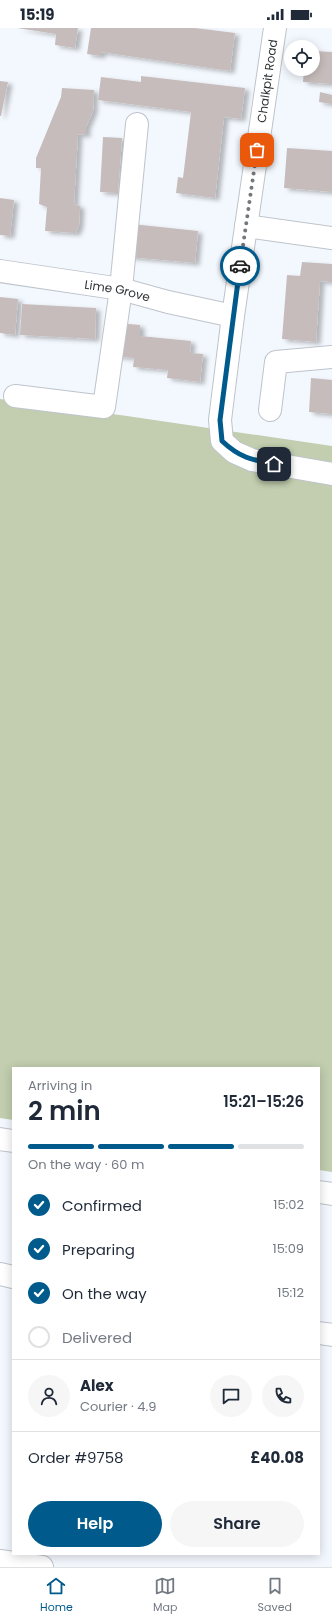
<!DOCTYPE html>
<html lang="en">
<head>
<meta charset="utf-8">
<style>
  :root { --surface:#fff; --page:#f6f6f7; --text:#1f2937; --muted:#747a83; --line:#e0e1e3; --accent:#005b8c }
  body { margin:0; font-family:Poppins,sans-serif; background:var(--page); color:var(--text); height:100vh; display:flex; flex-direction:column; font-size:15px; white-space:nowrap }
  * { box-sizing:border-box; margin:0 }
  p { font-size:13px; color:var(--muted) }
  .icon { flex:none; width:22px; height:22px; fill:none; stroke:currentColor; stroke-width:2; stroke-linecap:round; stroke-linejoin:round }
  .map { position:relative; flex:1; overflow:hidden }
  .side { position:absolute; left:12px; top:1039px; width:308px; height:488px; display:flex; flex-direction:column; background:var(--surface); border-radius:0px; box-shadow:0 2px 10px #0003 }
  .side>* { flex:none }
  .fabs { position:absolute; left:284px; top:12px; display:grid; gap:8px }
  .fabs a { display:grid; place-items:center; width:36px; height:36px; border-radius:50%; background:var(--surface); box-shadow:0 2px 10px #0003; font-size:20px }
  .pin { position:absolute; display:grid; place-items:center; width:34px; height:34px; color:#fff; margin:-17px; border-radius:8px; box-shadow:0 2px 6px #0006 }
  .courier { position:absolute; display:grid; place-items:center; width:40px; height:40px; margin:-20px; border:3px solid #005b8c; border-radius:50%; background:#fff; color:#222; box-shadow:0 1px 5px #0007 }
  .overview em { font-style:normal; font-weight:600 }
  .overview div { display:flex; flex-direction:column-reverse }
  .overview { display:flex; align-items:center; justify-content:space-between; height:68px; padding:0 16px }
  h1 { font-size:26px; font-weight:600; line-height:30px }
  .bar { display:grid; grid-template-columns:repeat(4,1fr); gap:6px 4px; align-content:center; height:48px; padding:0 16px }
  .bar i { height:5px; border-radius:3px; background:var(--line) }
  .bar .selected { background:var(--accent) }
  .bar p { grid-column:span 4 }
  .line { display:flex; align-items:center; gap:10px; padding:0 16px; border-top:1px solid var(--line) }
  .line div { flex:1 }
  .round { display:grid; place-items:center; flex:none; width:42px; height:42px; border-radius:21px; background:var(--page) }
  ol { padding:0 16px; list-style:none }
  li { display:flex; align-items:center; gap:12px; height:44px }
  li p { margin-inline-start:auto }
  li .icon { padding:4px; border-radius:50%; background:var(--accent); color:#fff; stroke-width:4 }
  li:last-child { color:var(--muted) }
  li i { width:22px; height:22px; border:2px solid var(--line); border-radius:50% }
  .button { display:flex; gap:8px; margin-top:auto; padding:8px 16px }
  .button a { flex:1; height:46px; border-radius:24px; background:var(--accent); color:#fff; font-size:16px; font-weight:600; line-height:46px; text-align:center }
  .button a+a { background:var(--page); color:var(--text) }
  .status { display:flex; justify-content:space-between; align-items:center; height:28px; padding:0 20px; background:var(--surface); direction:ltr }
  .status svg { height:11px; fill:currentColor }
  .tabs { display:flex; justify-content:space-around; align-items:center; height:56px; border-top:1px solid var(--line); background:var(--surface); font-size:11px; color:var(--muted) }
  .tabs a { display:grid; justify-items:center; gap:2px }
  .tabs .selected { color:var(--accent) }
  .map>svg:first-child { display:block }
  .green { fill:#c2ceaf }
  .building { fill:#c6bcbc; filter:url(#shadow) }
  .lines { fill:none; stroke-linecap:round; stroke-linejoin:round }
  .minor-casing { stroke:#bec4cb; stroke-width:24 }
  .minor { stroke:#fff; stroke-width:22 }
  .done { stroke:#74787c; stroke-width:4; stroke-dasharray:0 7.2 }
  .route { stroke:#005b8c; stroke-width:5 }
  .labels { text-anchor:middle; dominant-baseline:central; stroke-width:3; stroke-linejoin:round; paint-order:stroke }
  .street-label { font-size:12px; fill:#303336; stroke:#fff }
</style>
</head>
<body>
<div class="status"><b>15:19</b><svg viewBox="0 0 49 12"><path d="M0 12V9h3v3zM5 12V6h3v6zM10 12V3h3v9zM15 12V0h3v12zM26 1h20v11H26zM47 4h2v5h-2z"/></svg></div>
<div class="map">
<svg width="332" height="1539" viewBox="0 0 332 1539">
  <defs>
    <filter id="shadow"><feDropShadow dx="4.5" dy="2.5" stdDeviation="2" flood-color="#0004"/></filter>
  </defs>
  <rect width="100%" height="100%" fill="#f3f8fe"/>
  <path class="green" d="M0 371 127 388 332 418V1144L319 1142V1040H13V1092L0 1090Z"/>
  <g class="building">
    <path d="M17 0H78L75 20 55 17 56 6Z"/>
    <path d="M91 0H195L235 5 230 43 101 24V28L87 26Z"/>
    <path d="M313 23 332 24V56L303 54 304 41H313Z"/>
    <path d="M141 48 245 60 241 91 224 89 215 170 176 165 178 149 183 150 191 84 98 72 101 49 141 54Z"/>
    <path d="M0 53 8 54 1 88H0Z"/>
    <path d="M62 60 94 62 93 83 86 99V107L78 106 74 176 80 178 79 197 76 205 45 203 47 179 39 176 41 140H36V130L61 69Z"/>
    <path d="M320 64 332 67V76L319 74Z"/>
    <path d="M103 109 122 110 118 165 100 164Z"/>
    <path d="M287 120 332 123V164L284 160Z"/>
    <path d="M0 170 14 172 10 208 0 207Z"/>
    <path d="M132 196 198 203 195 235 129 229Z"/>
    <path d="M302 234 332 236V254L320 253 316 314 282 311 287 247 300 248Z"/>
    <path d="M0 269 18 271 15 307 0 305Z"/>
    <path d="M22 276 96 280 95 311 20 307Z"/>
    <path d="M117 295 140 297V308L191 313 190 325 203 326 200 354 167 350 168 342 133 339 134 330 114 328Z"/>
    <path d="M311 350 332 352V386L309 384Z"/>
  </g>
  <g class="lines">
    <g class="minor-casing">
      <g id="minor">
        <path d="M275 0 233 288 220 392 222 413 234 424 252 432 332 446"/>
        <path d="M246 198 332 210"/>
        <path id="s1" d="M0 243 121 261 168 274 233 288"/>
        <path d="M15 368 104 379 121 261 137 96"/>
        <path d="M270 382 276 334 332 329"/>
        <path d="M0 1111 13 1113"/>
        <path d="M319 1164 332 1166"/>
        <path d="M0 1246 13 1249"/>
        <path d="M319 1305 332 1307"/>
        <path d="M0 1533 42 1539"/>
      </g>
    </g>
    <use href="#minor" class="minor"/>
  </g>
  <g class="lines">
    <path class="done" d="M240 238 257 122"/>
    <path class="route" d="M240 238 220 392 222 413C239 429 251 432 274 436"/>
  </g>
  <g class="labels">
    <g class="street-label">
      <text transform="translate(267 53) rotate(-82)">Chalkpit Road</text>
      <text stroke="none"><textPath href="#s1" startOffset="119">Lime Grove</textPath></text>
    </g>
  </g>
</svg>
<div class="fabs">
<a><svg class="icon" aria-label="locate" viewBox="0 0 24 24"><circle cx="12" cy="12" r="6"/><path d="M12 2v4M12 18v4M2 12h4M18 12h4"/></svg></a>
</div>
<div class="pin" style="left:257px;top:122px;background:#ea580c"><svg class="icon" aria-label="bag" viewBox="0 0 24 24"><path d="M5 8h14l-1 12H6zM9 8a3 3 0 0 1 6 0"/></svg></div>
<div class="pin" style="left:274px;top:436px;background:#1f2937"><svg class="icon" aria-label="home" viewBox="0 0 24 24"><path d="M3 11l9-7 9 7M6 9v11h12V9"/></svg></div>
<div class="courier" style="left:240px;top:238px"><svg class="icon" aria-label="car" viewBox="0 0 24 24"><path d="M5 17H2v-5l4-1 3-4h7l3 4 3 1v5h-3M9 17h6M6 11h13"/><circle cx="7" cy="17" r="2"/><circle cx="17" cy="17" r="2"/></svg></div>
<section class="side">
<div class="overview"><div><h1>2 min</h1><p>Arriving in</p></div><em>15:21–15:26</em></div>
<div class="bar"><i class="selected"></i><i class="selected"></i><i class="selected"></i><i></i><p>On the way · 60 m</p></div>
<ol>
<li><svg class="icon" aria-label="check" viewBox="0 0 24 24"><path d="M5 12l5 5 9-10"/></svg>Confirmed<p>15:02</p></li>
<li><svg class="icon" aria-label="check" viewBox="0 0 24 24"><path d="M5 12l5 5 9-10"/></svg>Preparing<p>15:09</p></li>
<li><svg class="icon" aria-label="check" viewBox="0 0 24 24"><path d="M5 12l5 5 9-10"/></svg>On the way<p>15:12</p></li>
<li><i></i>Delivered</li>
</ol>
<div class="line" style="height:72px"><a class="round"><svg class="icon" aria-label="person" viewBox="0 0 24 24"><circle cx="12" cy="8" r="4"/><path d="M4 21q1-7 8-7t8 7"/></svg></a><div><b>Alex</b><p>Courier · 4.9</p></div><a class="round"><svg class="icon" aria-label="chat" viewBox="0 0 24 24"><path d="M4 5h16v11H9l-5 4z"/></svg></a><a class="round"><svg class="icon" aria-label="phone" viewBox="0 0 24 24"><path d="M5 4h4l2 5-3 2q2 4 5 5l2-3 5 2v4C11 20 4 13 5 4z"/></svg></a></div>
<div class="line" style="height:52px"><div>Order #9758</div><b>£40.08</b></div>
<div class="button"><a>Help</a><a>Share</a></div>
</section>
</div>
<nav class="tabs">
<a class="selected"><svg class="icon" aria-label="home" viewBox="0 0 24 24"><path d="M3 11l9-7 9 7M6 9v11h12V9"/></svg>Home</a>
<a><svg class="icon" aria-label="map" viewBox="0 0 24 24"><path d="M3 6l6-2 6 2 6-2v14l-6 2-6-2-6 2zM9 4v14M15 6v14"/></svg>Map</a>
<a><svg class="icon" aria-label="saved" viewBox="0 0 24 24"><path d="M7 4h10v16l-5-4-5 4z"/></svg>Saved</a>
</nav>
</body>
</html>
